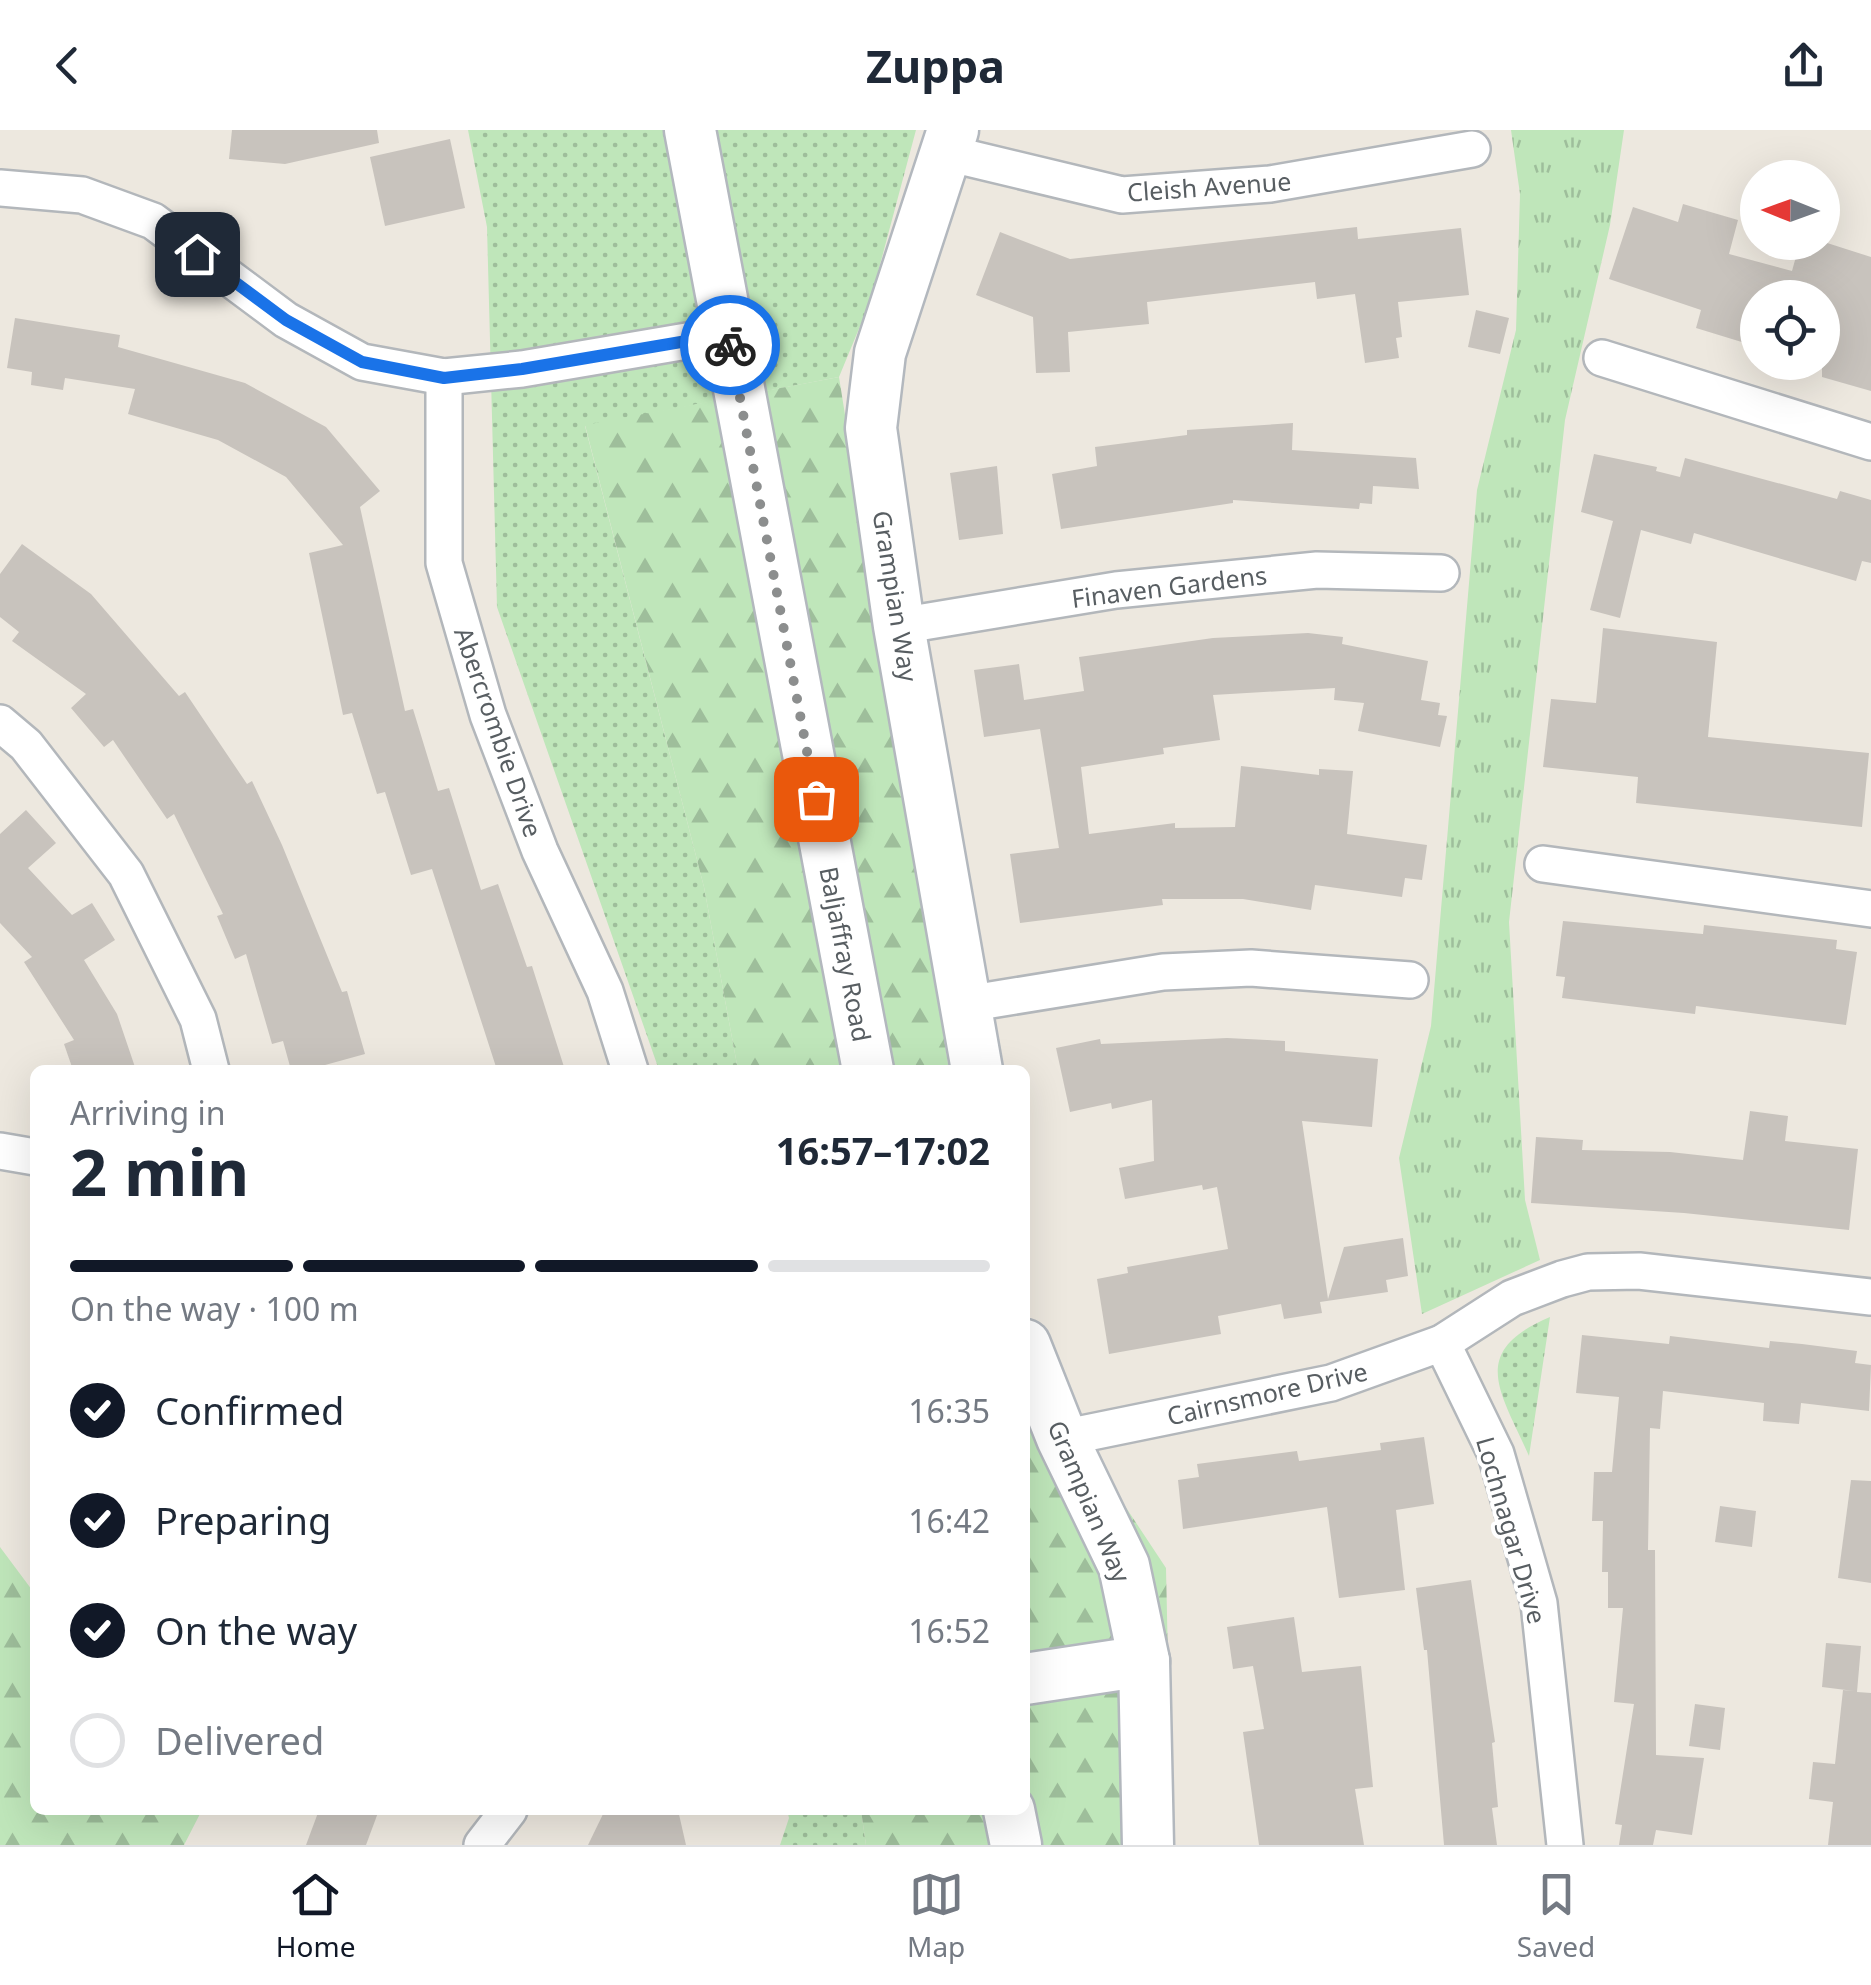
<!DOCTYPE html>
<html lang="en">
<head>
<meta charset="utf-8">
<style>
  :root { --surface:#fff; --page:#f2f2f3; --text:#1f2937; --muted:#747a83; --line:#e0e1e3; --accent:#111827 }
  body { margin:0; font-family:"Noto Sans",sans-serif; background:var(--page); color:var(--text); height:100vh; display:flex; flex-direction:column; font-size:38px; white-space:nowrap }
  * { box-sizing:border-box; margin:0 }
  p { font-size:32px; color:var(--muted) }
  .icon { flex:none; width:55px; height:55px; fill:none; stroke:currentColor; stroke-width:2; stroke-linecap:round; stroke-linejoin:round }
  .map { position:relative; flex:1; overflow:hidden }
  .details { position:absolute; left:30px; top:935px; width:1000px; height:750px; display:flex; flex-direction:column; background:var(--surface); border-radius:15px; box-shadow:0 10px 40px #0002 }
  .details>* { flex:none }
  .needle { width:65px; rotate:271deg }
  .controls { position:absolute; left:1740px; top:30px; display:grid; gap:20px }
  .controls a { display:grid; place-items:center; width:100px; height:100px; border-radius:50%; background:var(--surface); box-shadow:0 10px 40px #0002; font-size:50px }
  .pin { position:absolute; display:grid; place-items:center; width:85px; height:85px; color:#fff; margin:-42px; border-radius:20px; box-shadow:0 5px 15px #0006 }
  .courier { position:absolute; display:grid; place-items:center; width:100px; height:100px; margin:-50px; border:8px solid #1a73e8; border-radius:50%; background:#fff; color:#222; box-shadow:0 2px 12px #0007 }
  .head em { font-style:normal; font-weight:700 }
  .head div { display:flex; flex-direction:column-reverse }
  .head { display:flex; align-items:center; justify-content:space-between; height:170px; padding:0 40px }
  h1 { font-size:65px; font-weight:700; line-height:75px }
  .bar { display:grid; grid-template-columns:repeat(4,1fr); gap:15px 10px; align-content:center; height:120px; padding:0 40px }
  .bar i { height:12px; border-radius:8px; background:var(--line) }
  .bar .current { background:var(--accent) }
  .bar p { grid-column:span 4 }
  ol { padding:0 40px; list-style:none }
  li { display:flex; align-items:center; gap:30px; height:110px }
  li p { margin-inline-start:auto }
  li .icon { padding:10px; border-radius:50%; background:var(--accent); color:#fff; stroke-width:4 }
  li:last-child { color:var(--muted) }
  li i { width:55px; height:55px; border:5px solid var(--line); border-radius:50% }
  header { display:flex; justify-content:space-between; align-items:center; height:130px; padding:0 40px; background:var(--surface); font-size:45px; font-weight:700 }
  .tabs { display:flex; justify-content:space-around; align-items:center; height:140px; border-top:2px solid var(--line); background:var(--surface); font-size:28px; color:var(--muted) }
  .tabs a { display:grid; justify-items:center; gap:5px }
  .tabs .current { color:var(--accent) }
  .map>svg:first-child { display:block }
  .grass { fill:url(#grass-dots) }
  .forest { fill:url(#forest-firs) }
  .park { fill:url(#park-tufts) }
  .building { fill:#c8c3bd }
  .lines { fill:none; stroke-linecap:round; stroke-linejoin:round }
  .street-casing { stroke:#b3b7bb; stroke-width:40 }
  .secondary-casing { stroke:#b3b8be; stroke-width:55 }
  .street { stroke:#fff; stroke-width:35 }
  .secondary { stroke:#fff; stroke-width:50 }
  .done { stroke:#8c8e8e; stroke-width:10; stroke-dasharray:0 18 }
  .route { stroke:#1a73e8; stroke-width:12 }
  .labels { text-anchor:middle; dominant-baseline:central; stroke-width:8; stroke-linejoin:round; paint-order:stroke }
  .street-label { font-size:25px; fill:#585e62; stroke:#fff }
</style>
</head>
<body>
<header><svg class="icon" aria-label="back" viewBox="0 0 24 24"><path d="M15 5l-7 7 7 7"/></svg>Zuppa<svg class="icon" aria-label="share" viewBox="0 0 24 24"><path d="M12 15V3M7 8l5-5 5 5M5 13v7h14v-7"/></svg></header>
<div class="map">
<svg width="1871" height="1715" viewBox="0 0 1871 1715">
  <defs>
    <pattern id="grass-dots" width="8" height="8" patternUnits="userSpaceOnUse" patternTransform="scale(2.5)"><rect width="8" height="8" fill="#bfe6ba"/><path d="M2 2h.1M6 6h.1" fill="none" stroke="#9ebe9b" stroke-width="1.8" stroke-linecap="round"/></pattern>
    <pattern id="forest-firs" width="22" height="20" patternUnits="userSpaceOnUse" patternTransform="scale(2.5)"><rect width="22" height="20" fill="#bfe6ba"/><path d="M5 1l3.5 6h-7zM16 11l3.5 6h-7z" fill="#9ebe9b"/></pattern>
    <pattern id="park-tufts" width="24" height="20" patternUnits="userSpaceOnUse" patternTransform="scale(2.5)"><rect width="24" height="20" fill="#bfe6ba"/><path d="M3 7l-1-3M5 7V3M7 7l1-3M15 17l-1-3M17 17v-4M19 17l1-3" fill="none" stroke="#9ebe9b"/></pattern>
  </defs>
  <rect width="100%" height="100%" fill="#ede8df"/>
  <g class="grass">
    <path d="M468 0H916L870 172 839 247 585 296 704 757 738 940H659L497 477 487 97Z"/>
    <path d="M1550 1187 1529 1326C1501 1262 1467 1222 1550 1187Z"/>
    <path d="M787 1680H861L866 1715H780L789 1688Z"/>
  </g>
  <g class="forest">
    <path d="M839 247 949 940H738L704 757 585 295Z"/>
    <path d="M1025 1225 1166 1438 1172 1715H866L861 1680H1025Z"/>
    <path d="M0 1417 35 1464V1680H202L184 1715H0Z"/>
  </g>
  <path class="park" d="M1511 0H1624L1610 95 1565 290 1509 792 1525 1070 1540 1130 1422 1184 1399 1028 1431 896 1477 360 1516 200 1520 64Z"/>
  <g class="building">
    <path d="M232 0H377L379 13 285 34 229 29Z"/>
    <path d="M450 9 465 78 385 96 370 27Z"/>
    <path d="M1683 74 1738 90 1729 124 1792 141 1800 112H1824L1871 127V261L1822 247V168H1758V217L1696 198 1701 180 1609 149 1633 77 1678 92Z"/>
    <path d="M1357 97 1358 109 1461 98 1469 165 1398 172 1402 207 1396 208 1399 228 1365 233 1355 164 1317 169 1315 152 1147 172 1149 194 1068 202 1070 242 1036 243 1033 187 976 165 1000 102 1070 129Z"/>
    <path d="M1476 180 1509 188 1500 224 1468 217Z"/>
    <path d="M15 188 120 205 118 217 245 253 326 297 380 361 360 377 405 581 413 579 438 661 449 658 481 760 498 754 527 837 532 836 565 940H497L432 739 411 745 385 662 377 664 352 583 343 585 309 423 343 415 286 347 218 310 128 284 135 259 65 248 63 260 31 255 32 242 7 238Z"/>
    <path d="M1293 293 1292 320 1416 328 1419 359 1373 356 1372 374 1360 373 1359 379 1233 370V373L1061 399 1052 344 1097 336 1095 317 1187 305V300Z"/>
    <path d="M1594 324 1657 337 1656 341 1680 347 1685 328 1837 369 1840 361 1871 370V433L1862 431 1856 451 1694 403 1691 414 1641 400 1620 488 1590 480 1613 391 1581 382Z"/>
    <path d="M997 336 1003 404 959 410 950 343Z"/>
    <path d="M22 414 91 464 179 566 185 562 247 654 252 651 282 715 342 862 347 861 365 924 307 940H291L283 911 272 914 246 824 235 829 217 786 223 784 174 684 167 689 113 610 104 617 71 578 86 564 12 511 19 502 0 487V444Z"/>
    <path d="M1603 498 1717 512 1708 607 1869 623 1862 697 1636 673 1638 647 1543 637 1551 569 1596 573Z"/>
    <path d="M1308 503 1343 507 1342 514 1428 531 1421 570 1440 573 1438 585 1447 586 1440 617 1358 601 1364 573 1334 570 1335 558 1213 565 1220 610 1163 618 1164 624 1081 637 1089 704 1175 693V698L1235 697 1241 636 1319 645V639L1353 641 1347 704 1427 715 1422 750 1405 748 1402 767 1315 755 1311 780 1243 769H1162L1163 775 1020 793 1010 724 1059 718 1040 599 984 607 974 540 1019 534 1024 570 1084 561 1079 527 1213 508Z"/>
    <path d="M26 680 56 713 28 738 72 785 92 773 115 810 84 830 117 884 136 940H73L64 914 74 910 24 832 32 827 0 793V704Z"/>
    <path d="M1563 791 1703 804 1704 795 1837 810 1836 819 1857 822 1846 895 1696 876 1695 884 1562 868 1565 847 1556 846Z"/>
    <path d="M1227 908 1285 911V921L1378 929 1372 997 1302 991 1328 1169 1344 1117 1403 1108 1408 1146 1386 1150 1388 1162 1320 1172 1322 1183 1284 1189 1281 1174 1218 1186 1221 1204 1109 1224 1097 1149 1128 1143 1127 1137 1228 1119 1217 1057 1203 1060 1202 1055 1125 1069 1119 1038 1154 1031 1152 970 1112 979 1111 973 1070 982 1056 918 1100 909 1101 914Z"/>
    <path d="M1750 981 1788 986 1785 1011 1858 1019 1849 1100 1684 1083 1531 1073 1536 1007 1583 1010 1582 1020 1670 1022 1743 1030Z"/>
    <path d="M1582 1205 1669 1214 1670 1206 1769 1218 1770 1211 1802 1214 1857 1221 1855 1233 1871 1235 1869 1281 1801 1273 1799 1294 1763 1291 1764 1273 1663 1261 1660 1299 1650 1298 1648 1420H1655L1656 1625 1704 1628 1692 1705 1656 1700 1653 1715H1619L1622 1695 1615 1694 1634 1574 1614 1572 1623 1478H1608V1442H1602L1603 1391H1592L1594 1342H1612L1619 1267 1576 1263Z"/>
    <path d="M1424 1307 1434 1374 1396 1380 1405 1460 1339 1468 1327 1377 1183 1399 1178 1350 1199 1347 1197 1334 1297 1321 1299 1331 1381 1320 1380 1313Z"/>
    <path d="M1851 1350 1871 1351V1453L1838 1448Z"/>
    <path d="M1720 1376 1756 1381 1752 1417 1715 1412Z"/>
    <path d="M1471 1450 1495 1612 1492 1613 1498 1677 1492 1678 1497 1715H1444L1427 1520H1424L1416 1458Z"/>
    <path d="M1294 1487 1302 1542 1361 1536 1373 1657 1355 1659 1364 1715H1259L1243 1602 1264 1599 1253 1536 1233 1539 1227 1497Z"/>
    <path d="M1826 1513 1861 1516 1857 1562 1871 1563V1715H1828L1833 1672 1809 1669 1813 1632 1835 1634 1843 1560 1854 1561 1822 1557Z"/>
    <path d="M1695 1574 1725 1578 1720 1620 1689 1616Z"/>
    <path d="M319 1680H379L366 1715H306Z"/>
    <path d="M605 1680H678L686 1715H588Z"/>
  </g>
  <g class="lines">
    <g class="street-casing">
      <g id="street">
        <path d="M947 23 1122 65 1270 54 1472 19"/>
        <path d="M0 58 82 65 153 91 286 190 362 232 444 247 522 239 728 204"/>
        <path d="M1602 228 1871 312"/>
        <path d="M444 247V433L488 585 540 721 605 861 630 940"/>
        <path d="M899 496 1116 460 1317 440 1441 443"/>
        <path d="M0 593 26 615 126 744 198 889 211 940"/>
        <path d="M1543 734 1871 779"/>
        <path d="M966 874 1163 842 1251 838 1410 850"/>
        <path d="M0 1021 35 1027"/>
        <path d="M1442 1213 1496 1324 1539 1473 1565 1715"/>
        <path d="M1062 1308 1331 1253 1442 1213 1512 1168 1562 1149 1588 1142 1639 1141 1871 1167"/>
        <path d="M482 1715 509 1680"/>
      </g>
    </g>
    <g class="secondary-casing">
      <g id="secondary">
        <path d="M690 0 868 940"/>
        <path d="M953 0 880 223 871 298 899 496 977 940"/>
        <path d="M1025 1215 1062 1308 1124 1436 1144 1531 1148 1715"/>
        <path d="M1025 1549 1144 1531"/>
        <path d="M1009 1680 1016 1715"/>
      </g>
    </g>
    <use href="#street" class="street"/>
    <use href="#secondary" class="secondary"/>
  </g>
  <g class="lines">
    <path class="done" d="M730 215 816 669"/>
    <path class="route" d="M197 124 286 190 362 232 444 248 522 239 728 204 730 215"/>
  </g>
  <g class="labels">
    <g class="street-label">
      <text transform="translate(1209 56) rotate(-4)">Cleish Avenue</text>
      <text transform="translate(1169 456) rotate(-7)">Finaven Gardens</text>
      <text transform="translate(896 466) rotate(81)">Grampian Way</text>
      <text transform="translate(499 602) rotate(71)">Abercrombie Drive</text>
      <text transform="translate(846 824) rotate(79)">Baljaffray Road</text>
      <text transform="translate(1267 1263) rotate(-13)">Cairnsmore Drive</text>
      <text transform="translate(1090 1371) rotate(67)">Grampian Way</text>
      <text transform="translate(1512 1400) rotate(74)">Lochnagar Drive</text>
    </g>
  </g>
</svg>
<div class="controls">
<a><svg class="needle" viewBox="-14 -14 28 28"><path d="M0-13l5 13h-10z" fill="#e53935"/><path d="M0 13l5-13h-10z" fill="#747a83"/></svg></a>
<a><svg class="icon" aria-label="locate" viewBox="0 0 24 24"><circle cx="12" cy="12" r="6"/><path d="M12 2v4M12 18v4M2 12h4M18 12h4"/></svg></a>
</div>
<div class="pin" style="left:816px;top:669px;background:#ea580c"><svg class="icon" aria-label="bag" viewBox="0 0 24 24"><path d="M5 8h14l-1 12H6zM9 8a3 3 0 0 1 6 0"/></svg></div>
<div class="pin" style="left:197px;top:124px;background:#1f2937"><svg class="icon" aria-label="home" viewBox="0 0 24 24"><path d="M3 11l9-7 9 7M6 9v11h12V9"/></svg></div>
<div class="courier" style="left:730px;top:215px"><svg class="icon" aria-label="bike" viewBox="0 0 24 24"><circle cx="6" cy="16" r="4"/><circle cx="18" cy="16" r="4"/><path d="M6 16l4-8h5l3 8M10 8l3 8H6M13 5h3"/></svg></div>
<section class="details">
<div class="head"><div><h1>2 min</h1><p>Arriving in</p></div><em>16:57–17:02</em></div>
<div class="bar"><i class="current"></i><i class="current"></i><i class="current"></i><i></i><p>On the way · 100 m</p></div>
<ol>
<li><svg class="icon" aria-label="check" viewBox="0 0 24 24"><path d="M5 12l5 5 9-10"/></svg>Confirmed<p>16:35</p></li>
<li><svg class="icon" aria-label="check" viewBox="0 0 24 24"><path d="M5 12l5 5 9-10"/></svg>Preparing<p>16:42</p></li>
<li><svg class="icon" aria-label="check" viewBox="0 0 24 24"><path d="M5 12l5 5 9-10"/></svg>On the way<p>16:52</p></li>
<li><i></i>Delivered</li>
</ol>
</section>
</div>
<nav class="tabs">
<a class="current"><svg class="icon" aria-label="home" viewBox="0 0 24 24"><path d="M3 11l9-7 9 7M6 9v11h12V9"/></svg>Home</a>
<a><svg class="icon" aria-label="map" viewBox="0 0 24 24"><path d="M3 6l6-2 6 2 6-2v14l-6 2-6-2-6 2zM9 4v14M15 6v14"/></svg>Map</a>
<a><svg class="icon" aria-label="saved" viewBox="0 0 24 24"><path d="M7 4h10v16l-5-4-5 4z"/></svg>Saved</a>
</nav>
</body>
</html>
